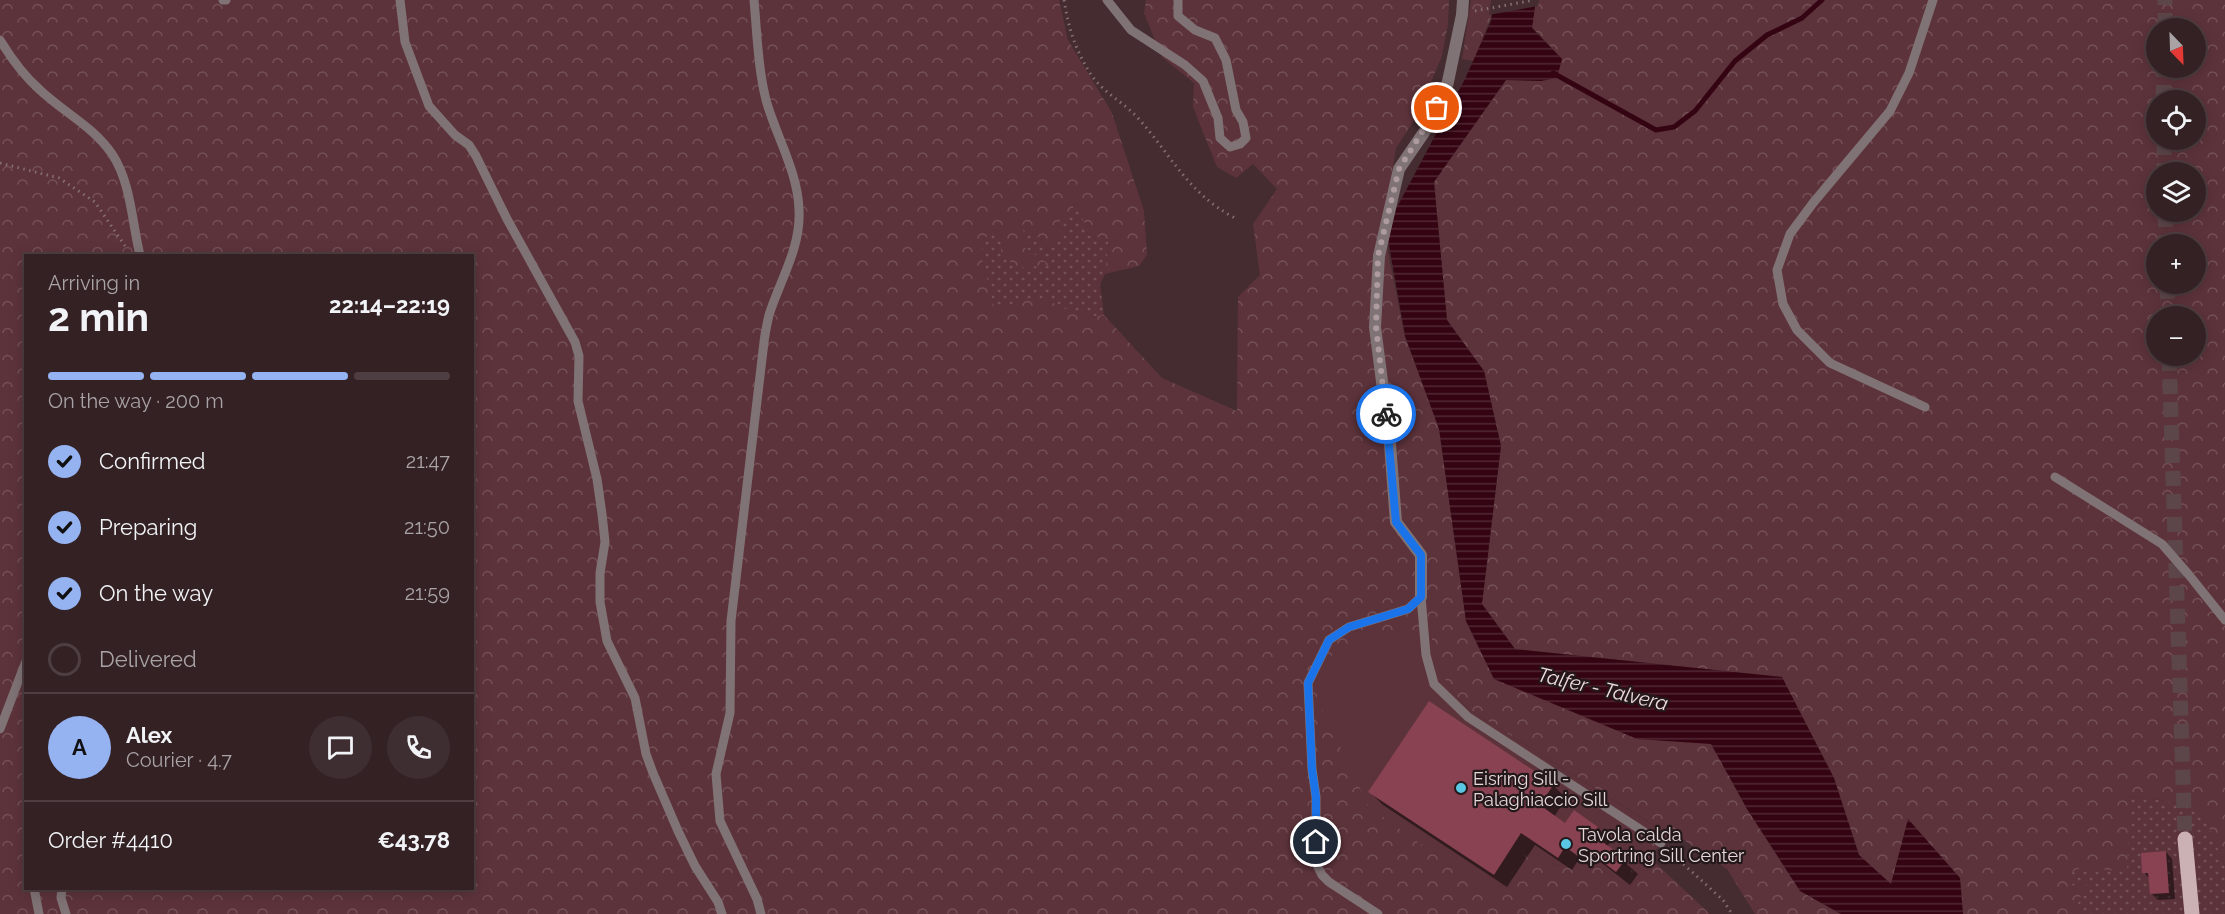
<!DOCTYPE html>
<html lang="en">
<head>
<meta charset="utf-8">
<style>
  :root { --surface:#332124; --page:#3e2e31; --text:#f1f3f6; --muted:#a9a3a6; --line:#4e3e41; --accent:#95b2f1 }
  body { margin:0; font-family:Raleway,sans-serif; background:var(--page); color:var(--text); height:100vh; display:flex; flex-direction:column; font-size:22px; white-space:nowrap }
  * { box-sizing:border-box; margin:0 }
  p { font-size:20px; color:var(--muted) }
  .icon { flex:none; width:33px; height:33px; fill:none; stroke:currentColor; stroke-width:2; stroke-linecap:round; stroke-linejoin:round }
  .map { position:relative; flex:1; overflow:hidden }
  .panel { position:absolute; left:24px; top:254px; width:450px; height:636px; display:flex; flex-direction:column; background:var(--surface); border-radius:0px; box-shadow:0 3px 15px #0003,0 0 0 2px var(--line) }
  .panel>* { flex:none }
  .needle { width:39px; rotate:157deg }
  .tools { position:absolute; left:2146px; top:18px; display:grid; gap:12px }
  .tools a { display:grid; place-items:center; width:60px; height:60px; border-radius:50%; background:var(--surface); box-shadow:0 3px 15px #0003,0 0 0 2px var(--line); font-size:30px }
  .pin { position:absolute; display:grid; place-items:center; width:51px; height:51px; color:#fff; margin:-26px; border:3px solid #fff; border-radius:50%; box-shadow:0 2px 6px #0007 }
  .courier { position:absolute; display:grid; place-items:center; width:60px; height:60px; margin:-30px; border:4px solid #1a73e8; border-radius:50%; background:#fff; color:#222; box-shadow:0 2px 8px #0007 }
  .headline em { font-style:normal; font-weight:700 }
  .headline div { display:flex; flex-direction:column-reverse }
  .headline { display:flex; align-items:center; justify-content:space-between; height:102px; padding:0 24px }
  h1 { font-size:39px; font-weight:700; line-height:45px }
  .bar { display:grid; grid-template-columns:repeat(4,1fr); gap:9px 6px; align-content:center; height:72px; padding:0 24px }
  .bar i { height:8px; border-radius:4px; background:var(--line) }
  .bar .active { background:var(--accent) }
  .bar p { grid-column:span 4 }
  .line { display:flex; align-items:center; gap:15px; padding:0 24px; border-top:2px solid var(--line) }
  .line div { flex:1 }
  .round { display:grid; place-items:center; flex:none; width:63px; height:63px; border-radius:32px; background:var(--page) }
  ol { padding:0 24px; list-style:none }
  li { display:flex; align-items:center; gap:18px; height:66px }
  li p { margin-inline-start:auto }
  li .icon { padding:6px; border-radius:50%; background:var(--accent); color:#111; stroke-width:4 }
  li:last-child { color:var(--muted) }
  li i { width:33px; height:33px; border:3px solid var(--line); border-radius:50% }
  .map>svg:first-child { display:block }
  .green { fill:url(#green-dots) }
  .forest { fill:url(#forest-crowns); fill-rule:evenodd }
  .pitch { fill:#5d333b }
  .water { fill:url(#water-rules) }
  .pier { fill:#442c30 }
  .shadow { fill:#0007 }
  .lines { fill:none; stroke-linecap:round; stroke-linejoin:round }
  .stream { stroke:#350413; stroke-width:5 }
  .building { fill:#884251 }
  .primary-tunnel { stroke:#5c4649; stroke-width:15; stroke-dasharray:15 8; stroke-linecap:butt }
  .path { stroke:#846f72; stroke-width:3; stroke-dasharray:1.5 4.5; stroke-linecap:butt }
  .lane { stroke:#807375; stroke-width:9 }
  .street { stroke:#807375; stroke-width:12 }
  .primary { stroke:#cbb0b4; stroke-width:15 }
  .done { stroke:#ae9b9e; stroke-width:6; stroke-dasharray:0 10.8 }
  .route { stroke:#1a73e8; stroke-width:8 }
  .poi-dot { fill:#5ac8e5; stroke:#23181a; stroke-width:2 }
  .labels { text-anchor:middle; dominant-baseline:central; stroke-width:4.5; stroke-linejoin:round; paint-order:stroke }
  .poi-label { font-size:18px; fill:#e7d7d9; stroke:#23181a; text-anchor:start }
  .water-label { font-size:20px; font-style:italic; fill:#f0d9dc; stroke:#23181a }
</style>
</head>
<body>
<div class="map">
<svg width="2225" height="914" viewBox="0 0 2225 914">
  <defs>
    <pattern id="green-dots" width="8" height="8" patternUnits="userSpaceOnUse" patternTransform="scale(1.5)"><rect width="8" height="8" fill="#5d333b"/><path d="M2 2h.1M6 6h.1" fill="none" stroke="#745057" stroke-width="1.8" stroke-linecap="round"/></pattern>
    <pattern id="forest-crowns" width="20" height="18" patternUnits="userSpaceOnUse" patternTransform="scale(1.5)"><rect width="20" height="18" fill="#5d333b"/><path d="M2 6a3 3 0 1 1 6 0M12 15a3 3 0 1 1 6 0" fill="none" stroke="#745057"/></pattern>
    <pattern id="water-rules" width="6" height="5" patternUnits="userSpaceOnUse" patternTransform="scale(1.5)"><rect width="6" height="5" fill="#350413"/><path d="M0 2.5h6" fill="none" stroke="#522835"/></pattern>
  </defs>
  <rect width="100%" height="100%" fill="#442c30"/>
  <g class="green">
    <path d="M1070 203 1078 204 1088 235 1109 240 1105 274 1100 284 1104 315 1089 317 1073 313 1050 301H1019L995 312 982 258V243L992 230 1049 264 1025 248 1022 223 1040 239 1046 251 1059 220Z"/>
    <path d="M2129 796 2194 805 2206 820 2225 866V914H2080L2078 902 2086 883 2073 886 2067 876 2081 867Z"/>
  </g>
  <g class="forest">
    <path d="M0 0H1059L1068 40 1112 113 1144 211 1147 255 1139 266 1105 274 1109 240 1088 235 1078 204 1071 203 1076 213 1059 220 1063 228 1045 251 1040 239 1023 224 1025 248 1050 265 1018 268 1001 254 1002 236 992 230 982 243V258L995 311 1019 301H1050L1073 313 1081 311 1089 317 1104 315 1162 378 1237 411 1238 297 1260 275 1253 224 1277 189 1253 164 1236 178 1217 167 1193 107 1194 83 1162 57 1144 13 1146 0H1449L1448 24 1442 56 1415 119 1396 148 1383 227 1405 337 1439 428 1466 621 1494 679 1712 744 1747 809 1800 891 1841 914H1755L1727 869 1672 832 1649 857 1710 914H0ZM26 255H472V888H26ZM1380 633 1431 636C1438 670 1444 685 1470 710L1660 829 1621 883 1587 859 1556 865 1528 850 1493 896Z"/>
    <path d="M1471 0H1492L1491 17 1474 61 1462 59Z"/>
    <path d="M1535 0H2225V866L2206 820 2194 805 2130 796 2127 872 2081 867 2067 876 2073 886 2087 883 2078 902 2080 914H1963L1960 878 1909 820 1891 884 1859 855 1834 778 1781 677 1515 649 1482 604 1501 446 1484 371 1447 320 1434 182 1506 80 1541 81 1562 59 1532 27ZM2157 28H2196V68H2157ZM2157 100H2196V140H2157ZM2157 172H2196V212H2157ZM2157 244H2196V284H2157ZM2157 316H2196V356H2157Z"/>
  </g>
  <path class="pitch" d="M1404 630 1431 635C1438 670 1444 685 1470 710L1661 830 1621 883 1587 859 1556 865 1528 850 1493 896 1369 807 1317 698C1318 692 1317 685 1318 679 1328 642 1372 633 1404 630Z"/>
  <path class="water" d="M1494 0H1536L1532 28 1562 59 1557 78 1541 81 1506 80 1434 182 1447 320 1484 371 1501 446 1482 604 1515 649 1782 677 1834 778 1859 855 1891 884 1908 819 1960 878 1963 914H1841L1800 891 1747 809 1711 744 1637 739 1494 679 1466 621 1439 429 1405 336 1386 228 1464 81 1491 21Z"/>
  <path class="pier" d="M1491 0H1539L1538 6 1489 15Z"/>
  <g class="shadow">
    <path d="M1553 785 1566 798 1554 817 1566 825 1574 812 1598 828 1611 841 1607 847 1638 874 1630 885 1598 860 1592 868 1579 859 1572 870 1535 845 1507 887 1383 805 1370 792Z"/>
    <path d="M2166 852 2172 859 2175 899 2158 900 2151 893 2150 879 2144 873Z"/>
  </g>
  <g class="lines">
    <path class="stream" d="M1553 73 1656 130 1674 127 1695 111 1735 61 1767 35 1802 18 1822 0"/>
  </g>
  <g class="building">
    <path d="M1429 701 1554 784 1540 805 1565 823 1574 810 1598 827 1593 835 1626 859 1616 872 1584 848 1578 856 1565 847 1558 858 1521 833 1494 875 1368 792Z"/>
    <path d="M2166 851 2169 893 2150 894 2148 873H2142L2141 853Z"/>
  </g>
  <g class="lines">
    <g class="primary-tunnel">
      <path d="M2165 28V0"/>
      <path d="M2163 100 2164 68"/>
      <path d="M2164 140V172"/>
      <path d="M2165 212 2166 244"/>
      <path d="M2167 284 2168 316"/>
      <path d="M2169 356 2185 839"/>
    </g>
    <g class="path">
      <path d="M1064 0C1069 29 1074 47 1090 73 1102 92 1122 101 1137 117 1171 154 1187 193 1235 218"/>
      <path d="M1475 11 1534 0"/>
      <path d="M0 163 59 178 95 202 125 246"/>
      <path d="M1670 852 1723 900 1732 914"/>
    </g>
    <g class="lane">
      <path d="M223 0H226"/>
      <path d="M400 0 405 42 429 106 455 135 469 145 476 156 507 219 575 342 579 356 578 401 597 479 602 514 605 542 600 573V602L607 641 635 698 646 754 653 773 678 831 695 866 718 902 722 914"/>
      <path d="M754 0C757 33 758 68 766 100 776 136 798 172 799 210 801 248 780 280 769 315 767 324 765 333 764 342L731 621 730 713 716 774 720 821 757 899 761 914"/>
      <path d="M1107 0 1131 30 1185 65 1203 81 1218 118 1220 138 1230 147 1240 144 1246 138 1243 122 1236 110 1226 60 1215 38 1195 30 1178 16V0"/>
      <path d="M0 40C11 58 24 76 40 90 63 112 94 127 112 154 131 182 132 223 140 255"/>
      <path d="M1925 407 1830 363 1797 330 1783 304 1777 270 1790 234 1813 203 1890 111 1909 73 1933 0"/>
      <path d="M2055 477 2162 544 2189 575 2225 620"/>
      <path d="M1421 597 1426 655 1434 684 1468 717 1661 843"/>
      <path d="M0 729 26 661"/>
      <path d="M34 888 39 914"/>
      <path d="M62 888 61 898 66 914"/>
      <path d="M1378 914 1329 882 1322 875 1317 865 1316 854V797L1312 769 1308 683 1329 640 1349 627 1408 609 1421 597"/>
    </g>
    <path class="street" d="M1421 597V555L1396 522 1390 444 1375 327 1379 256 1399 169 1429 125 1446 91 1462 15 1463 0"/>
    <path class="primary" d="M2185 839 2192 914"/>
  </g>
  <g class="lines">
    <path class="done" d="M1386 414 1376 327 1378 256 1399 169 1437 108"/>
    <path class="route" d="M1316 842V797L1312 769 1308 683 1329 640 1349 627 1408 609 1421 597V555L1396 522 1386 414"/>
  </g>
  <g class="poi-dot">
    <circle cx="1461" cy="788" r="6"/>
    <circle cx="1566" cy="844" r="6"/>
  </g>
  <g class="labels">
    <g class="poi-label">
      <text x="1473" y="778">Eisring Sill -<tspan x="1473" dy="21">Palaghiaccio Sill</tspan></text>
      <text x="1578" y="834">Tavola calda<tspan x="1578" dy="21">Sportring Sill Center</tspan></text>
    </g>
    <g class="water-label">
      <text transform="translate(1603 689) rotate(13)">Talfer - Talvera</text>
    </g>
  </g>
</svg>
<div class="tools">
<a><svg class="needle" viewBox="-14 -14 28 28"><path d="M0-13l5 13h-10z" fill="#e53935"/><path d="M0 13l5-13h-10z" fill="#a9a3a6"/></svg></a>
<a><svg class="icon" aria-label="locate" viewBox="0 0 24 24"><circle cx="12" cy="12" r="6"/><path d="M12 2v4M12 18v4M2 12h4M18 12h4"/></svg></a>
<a><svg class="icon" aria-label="layers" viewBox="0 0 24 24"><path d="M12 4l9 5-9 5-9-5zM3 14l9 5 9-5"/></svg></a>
<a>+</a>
<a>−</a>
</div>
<div class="pin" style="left:1437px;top:108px;background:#ea580c"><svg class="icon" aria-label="bag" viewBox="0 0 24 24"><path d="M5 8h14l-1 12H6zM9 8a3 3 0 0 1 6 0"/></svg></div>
<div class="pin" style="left:1316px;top:842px;background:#1f2937"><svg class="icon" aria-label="home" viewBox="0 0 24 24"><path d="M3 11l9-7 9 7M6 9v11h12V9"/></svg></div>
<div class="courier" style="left:1386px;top:414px"><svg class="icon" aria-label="bike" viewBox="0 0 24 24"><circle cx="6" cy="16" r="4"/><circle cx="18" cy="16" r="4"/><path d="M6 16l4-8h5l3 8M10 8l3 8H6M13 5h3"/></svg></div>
<section class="panel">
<div class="headline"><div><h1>2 min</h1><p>Arriving in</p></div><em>22:14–22:19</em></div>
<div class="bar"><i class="active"></i><i class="active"></i><i class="active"></i><i></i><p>On the way · 200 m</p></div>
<ol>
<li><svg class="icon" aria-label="check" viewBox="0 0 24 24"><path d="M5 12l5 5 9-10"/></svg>Confirmed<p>21:47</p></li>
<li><svg class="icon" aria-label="check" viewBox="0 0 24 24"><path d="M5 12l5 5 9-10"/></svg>Preparing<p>21:50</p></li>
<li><svg class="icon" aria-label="check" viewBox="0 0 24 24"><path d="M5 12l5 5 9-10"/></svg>On the way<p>21:59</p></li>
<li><i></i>Delivered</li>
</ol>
<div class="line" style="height:108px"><b class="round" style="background:var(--accent);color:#111">A</b><div><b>Alex</b><p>Courier · 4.7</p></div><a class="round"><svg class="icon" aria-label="chat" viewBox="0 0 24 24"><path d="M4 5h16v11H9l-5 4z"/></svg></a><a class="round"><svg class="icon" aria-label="phone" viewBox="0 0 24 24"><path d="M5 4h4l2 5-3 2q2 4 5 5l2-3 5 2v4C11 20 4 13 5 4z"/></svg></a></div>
<div class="line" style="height:78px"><div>Order #4410</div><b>€43.78</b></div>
</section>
</div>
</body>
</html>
